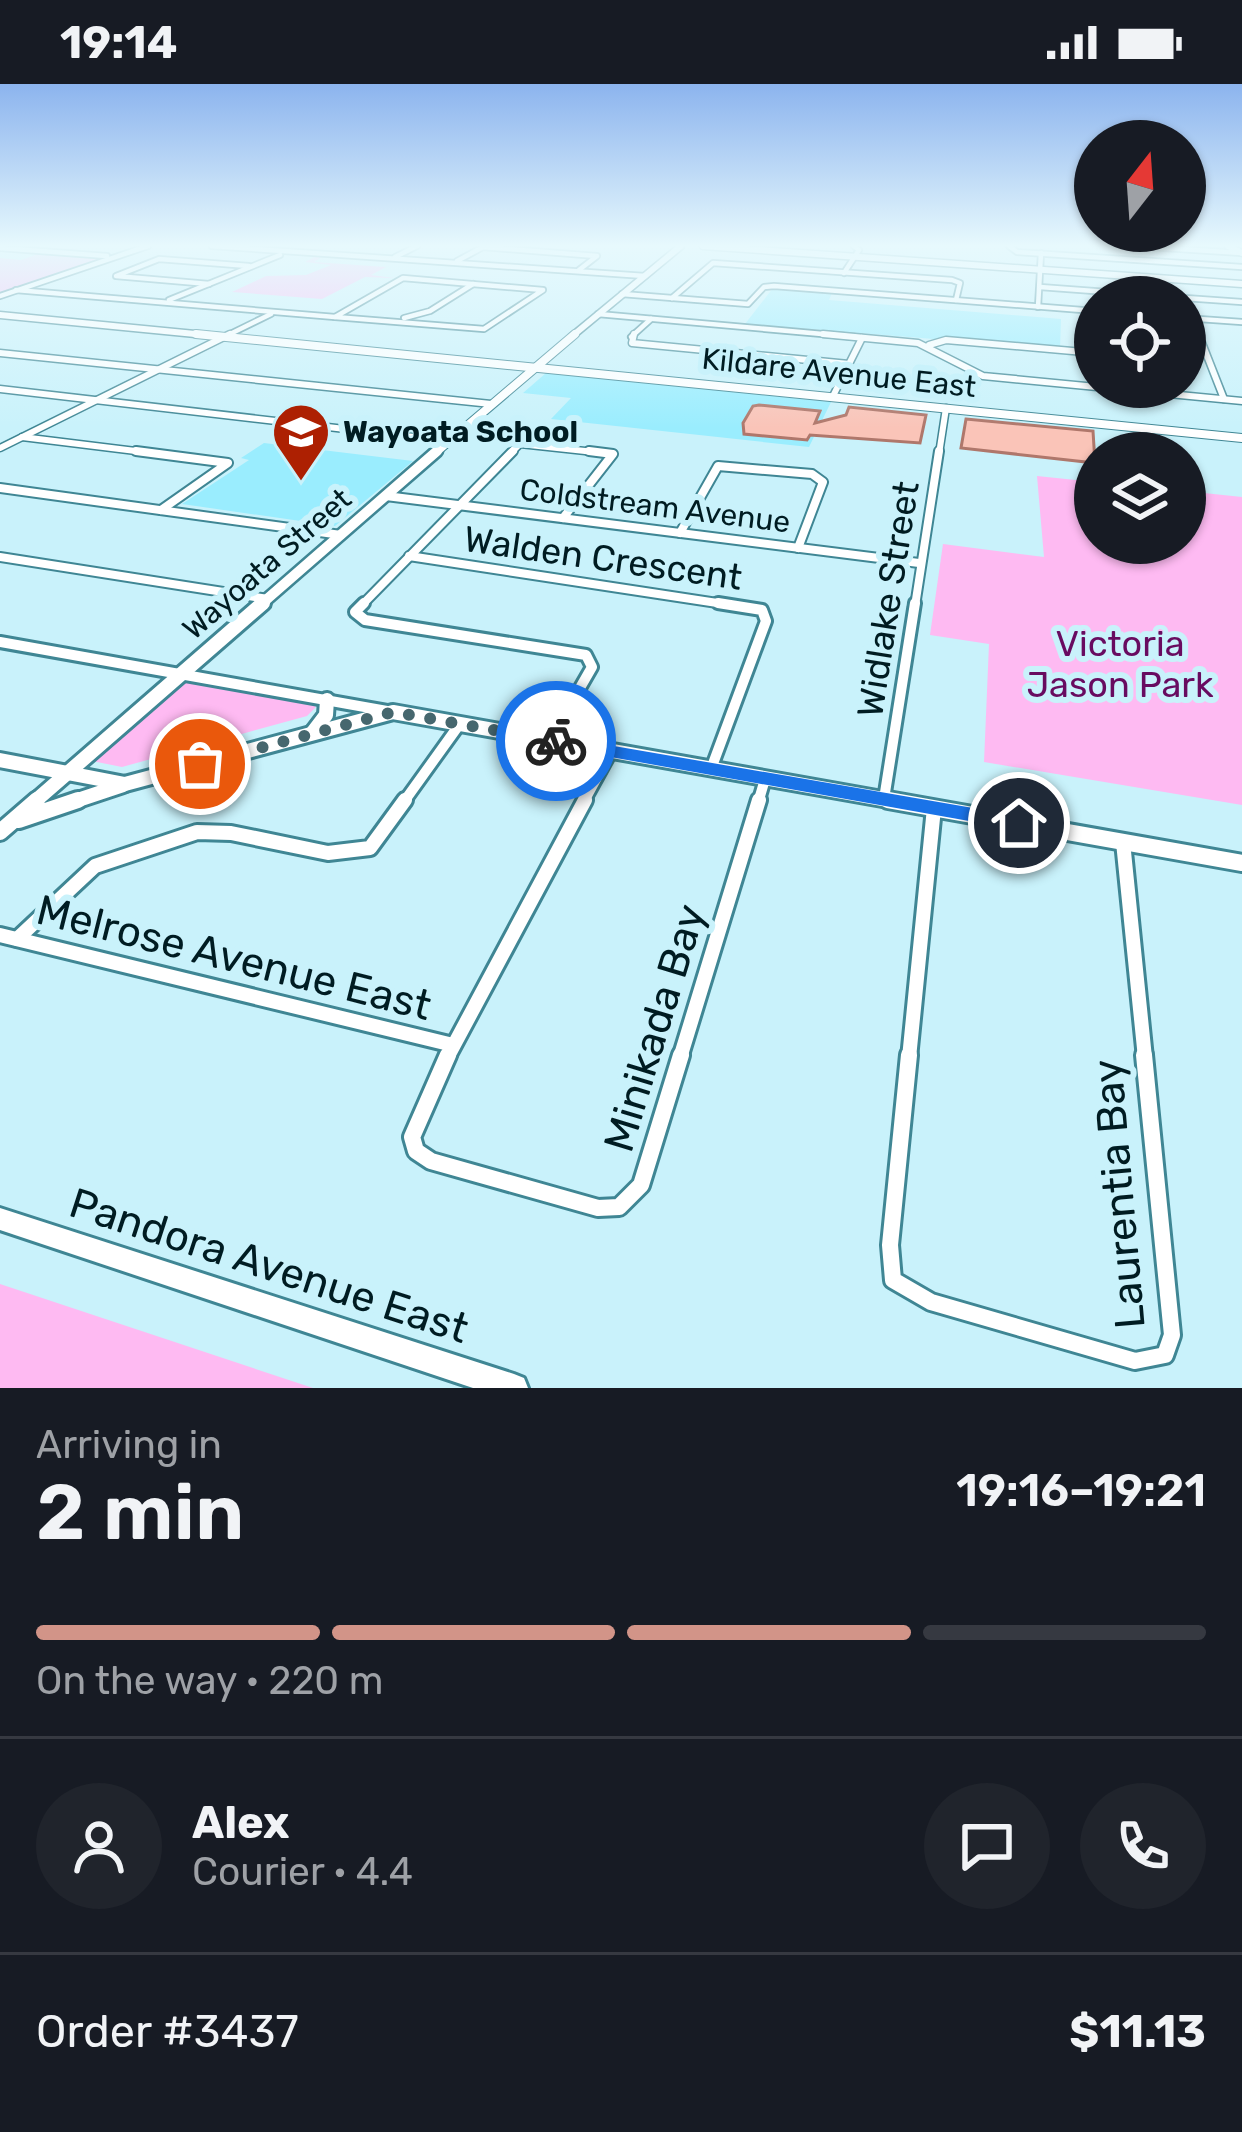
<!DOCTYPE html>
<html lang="en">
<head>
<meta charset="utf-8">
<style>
  :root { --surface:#171b24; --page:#20242c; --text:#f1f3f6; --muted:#9ea1a6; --line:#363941; --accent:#d29488 }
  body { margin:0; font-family:Rubik,sans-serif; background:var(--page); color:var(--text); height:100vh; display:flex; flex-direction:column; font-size:45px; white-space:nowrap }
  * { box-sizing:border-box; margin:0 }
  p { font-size:39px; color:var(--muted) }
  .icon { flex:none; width:66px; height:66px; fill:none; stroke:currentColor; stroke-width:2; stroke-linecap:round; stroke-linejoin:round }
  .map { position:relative; height:1304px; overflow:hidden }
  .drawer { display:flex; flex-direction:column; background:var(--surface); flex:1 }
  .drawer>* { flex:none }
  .needle { width:78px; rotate:17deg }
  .fabs { position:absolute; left:1074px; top:36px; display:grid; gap:24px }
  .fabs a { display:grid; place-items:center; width:132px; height:132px; border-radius:50%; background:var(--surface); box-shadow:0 3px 9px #0004; font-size:60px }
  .pin { position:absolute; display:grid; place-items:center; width:102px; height:102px; color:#fff; margin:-51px; border:6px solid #fff; border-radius:50%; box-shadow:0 3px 12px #0007 }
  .courier { position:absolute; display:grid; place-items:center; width:120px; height:120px; margin:-60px; border:9px solid #1a73e8; border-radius:50%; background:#fff; color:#222; box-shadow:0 3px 15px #0007 }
  .summary em { font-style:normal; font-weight:600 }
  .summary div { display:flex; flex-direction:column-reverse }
  .summary { display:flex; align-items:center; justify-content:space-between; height:204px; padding:0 36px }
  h1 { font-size:78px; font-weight:600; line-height:90px }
  .bar { display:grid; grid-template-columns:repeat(4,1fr); gap:18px 12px; align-content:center; height:144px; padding:0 36px }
  .bar i { height:15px; border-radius:9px; background:var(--line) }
  .bar .on { background:var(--accent) }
  .bar p { grid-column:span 4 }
  .line { display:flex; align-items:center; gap:30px; padding:0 36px; border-top:3px solid var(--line) }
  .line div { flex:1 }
  .round { display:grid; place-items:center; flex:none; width:126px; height:126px; border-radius:63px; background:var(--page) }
  .status { display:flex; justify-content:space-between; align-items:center; height:84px; padding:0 60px; background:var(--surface); direction:ltr }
  .status svg { height:33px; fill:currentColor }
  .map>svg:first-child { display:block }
  .built { fill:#9aedfe }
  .green { fill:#febaf2 }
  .building { fill:#fac4b8; stroke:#af776b; stroke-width:3 }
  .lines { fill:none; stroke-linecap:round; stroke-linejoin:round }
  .minor-far5-casing { stroke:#3f8694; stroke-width:8 }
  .minor-far4-casing { stroke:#3f8694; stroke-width:9 }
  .minor-far3-casing { stroke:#3f8694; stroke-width:12 }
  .minor-far2-casing { stroke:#3f8694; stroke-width:16 }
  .minor-far1-casing { stroke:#3f8694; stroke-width:20 }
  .minor-casing { stroke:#3f8694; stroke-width:22 }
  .tertiary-far4-casing { stroke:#3f8694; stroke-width:9 }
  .tertiary-far3-casing { stroke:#3f8694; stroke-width:10 }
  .tertiary-far2-casing { stroke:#3f8694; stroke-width:15 }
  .tertiary-far1-casing { stroke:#3f8694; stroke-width:20 }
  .tertiary-casing { stroke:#3f8694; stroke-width:22 }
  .secondary-casing { stroke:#3f8694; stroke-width:6 }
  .minor-far5 { stroke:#fff; stroke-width:4.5 }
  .minor-far4 { stroke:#fff; stroke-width:6 }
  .minor-far3 { stroke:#fff; stroke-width:8 }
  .minor-far2 { stroke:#fff; stroke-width:10 }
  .minor-far1 { stroke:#fff; stroke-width:14 }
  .minor { stroke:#fff; stroke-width:16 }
  .tertiary-far4 { stroke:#fff; stroke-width:6 }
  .tertiary-far3 { stroke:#fff; stroke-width:8 }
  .tertiary-far2 { stroke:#fff; stroke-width:10 }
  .tertiary-far1 { stroke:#fff; stroke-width:14 }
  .tertiary { stroke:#fff; stroke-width:16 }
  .secondary { fill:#fff; fill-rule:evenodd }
  .route { fill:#1a73e8 }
  .done { stroke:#46676e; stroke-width:12; stroke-dasharray:0 21.6 }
  .labels { text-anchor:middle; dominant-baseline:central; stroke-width:12; stroke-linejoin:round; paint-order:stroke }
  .far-street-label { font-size:30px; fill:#001c22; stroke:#c9f2fb }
  .far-poi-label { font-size:30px; font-weight:bold; fill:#001c22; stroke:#c9f2fb; text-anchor:start }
  .street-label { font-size:36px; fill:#001c22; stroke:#c9f2fb }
  .park-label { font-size:36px; fill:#680b60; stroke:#c9f2fb }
  .near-street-label { font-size:42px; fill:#001c22; stroke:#c9f2fb }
</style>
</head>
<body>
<div class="status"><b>19:14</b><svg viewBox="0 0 49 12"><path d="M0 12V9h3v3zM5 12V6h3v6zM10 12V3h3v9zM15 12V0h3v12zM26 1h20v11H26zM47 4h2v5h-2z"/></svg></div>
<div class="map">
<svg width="1242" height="1304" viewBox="0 0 1242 1304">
  <rect width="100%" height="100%" fill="#c9f2fb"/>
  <g class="built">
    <path d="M773 204 832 209 829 216 1061 235 1060 265 745 240Z"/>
    <path d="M546 289 831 318 809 363 551 335 571 314 523 309Z"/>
    <path d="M264 359 413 377 335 442 182 420 249 376 241 374Z"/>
  </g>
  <g class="green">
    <path d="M41 169 104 174 0 209V174L21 176Z"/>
    <path d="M318 171 323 172 314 178 386 183 371 191 394 194 365 193 322 215 232 208 266 192 306 191 331 181 305 178Z"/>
    <path d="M1037 392 1095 398V459H1185V407L1242 413V721L984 678 989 560 930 551 943 460 1044 473Z"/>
    <path d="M191 597 312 619 316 623 307 632 122 683 92 677 177 601Z"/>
    <path d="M0 1200 313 1304H0Z"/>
  </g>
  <g class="building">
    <path d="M759 321 820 327 815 339 846 331 849 323 926 331 920 359 810 351 807 356 744 350 743 339 753 322Z"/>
    <path d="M966 335 1093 347 1095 379 961 364Z"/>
  </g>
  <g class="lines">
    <g class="minor-far5-casing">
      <g id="minor-far5">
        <path d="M212 162 645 192"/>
        <path d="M1009 162 1017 168 1242 183"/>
        <path d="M1132 162 1242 169"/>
        <path d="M0 164 107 172"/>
        <path d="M395 173 417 162"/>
        <path d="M457 177 483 163 597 172 579 186"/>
        <path d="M844 189 859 166 854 162"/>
        <path d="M403 194 543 206 484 245 335 233Z"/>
        <path d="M209 200 116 192 159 175 249 182"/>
        <path d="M1040 203 1175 213"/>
        <path d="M16 206 335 233"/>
        <path d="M622 210 748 220 764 203 774 202 1095 227"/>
        <path d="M0 212 148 162"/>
        <path d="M672 214 713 179 952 196 960 199 956 216"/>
        <path d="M1185 214 1242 218"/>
        <path d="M169 216 280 171"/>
        <path d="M1038 223 1041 169"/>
        <path d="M598 230 856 253"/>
        <path d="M404 234 430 227 473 200"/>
        <path d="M1185 234 1242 238"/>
        <path d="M224 253 271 230"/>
        <path d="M631 253 651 235"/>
      </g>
    </g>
    <g class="minor-far4-casing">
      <g id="minor-far4">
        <path d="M634 250 632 259 849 280"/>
        <path d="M823 250 918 259 983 292 1242 317"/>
        <path d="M1185 256 1202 259 1224 315"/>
        <path d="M929 261 946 256 1095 269"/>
        <path d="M0 269 491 320"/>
        <path d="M0 305 449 357"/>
        <path d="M833 312 862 254"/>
        <path d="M22 353 160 370"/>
        <path d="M0 364 230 250"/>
        <path d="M510 370 520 360 613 370"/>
        <path d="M939 370 946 324"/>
      </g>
    </g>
    <g class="minor-far3-casing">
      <g id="minor-far3">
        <path d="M136 367 228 379 161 426"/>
        <path d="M0 404 341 451"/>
        <path d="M386 412 919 479"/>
        <path d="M563 434 613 370 589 367"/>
        <path d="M680 449 718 382 812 390 823 398 798 464"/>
        <path d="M409 472 737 522"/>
        <path d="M0 473 268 515"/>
        <path d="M361 522 513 367"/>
        <path d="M915 522 939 367"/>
      </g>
    </g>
    <g class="minor-far2-casing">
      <g id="minor-far2">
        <path d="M364 519 355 528 365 536 586 571 592 583 550 656"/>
        <path d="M0 558 387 627"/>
        <path d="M711 685 766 537 762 526 718 519"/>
        <path d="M884 715 915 519"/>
        <path d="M403 719 459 641"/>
        <path d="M583 719 611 668"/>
        <path d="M758 719 765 695"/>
      </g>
    </g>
    <g class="minor-far1-casing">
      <g id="minor-far1">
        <path d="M1123 758 1145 974"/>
        <path d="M0 851 453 961"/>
        <path d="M17 855 95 782 197 748 231 749 328 769 370 764 405 716"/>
        <path d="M447 974 585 716"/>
        <path d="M680 974 759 716"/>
        <path d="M909 974 934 724"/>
      </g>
    </g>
    <g class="minor-casing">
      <g id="minor">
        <path d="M448 971 412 1053 416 1067 431 1077 598 1124 619 1123 641 1101 681 971"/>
        <path d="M909 971 890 1161 893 1196 931 1218 1135 1277 1165 1271 1172 1251 1144 971"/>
      </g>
    </g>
    <g class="tertiary-far4-casing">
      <g id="tertiary-far4">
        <path d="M703 162 1242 200"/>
        <path d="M1228 162 1242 169"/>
        <path d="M0 231 226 253"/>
        <path d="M571 253 681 162"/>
      </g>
    </g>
    <g class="tertiary-far3-casing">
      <g id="tertiary-far3">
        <path d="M196 250 1242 354"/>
        <path d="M434 370 575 250"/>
      </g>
    </g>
    <g class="tertiary-far2-casing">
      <path id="tertiary-far2" d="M259 522 437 367"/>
    </g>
    <g class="tertiary-far1-casing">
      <g id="tertiary-far1">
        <path d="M313 648 326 631 327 616"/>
        <path d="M0 676 125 700 393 628 905 719"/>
        <path d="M33 719 263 519"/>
        <path d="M69 719 123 701"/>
      </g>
    </g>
    <g class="tertiary-casing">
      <g id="tertiary">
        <path d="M888 716 1242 779"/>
        <path d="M19 736 78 716"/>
        <path d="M0 748 37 716"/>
      </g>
    </g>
    <g class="secondary-casing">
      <path id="secondary" d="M0 1124 514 1290 524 1294 528 1304H473L0 1146Z"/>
    </g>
    <use href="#minor-far5" class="minor-far5"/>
    <use href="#minor-far4" class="minor-far4"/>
    <use href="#minor-far3" class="minor-far3"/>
    <use href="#minor-far2" class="minor-far2"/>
    <use href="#minor-far1" class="minor-far1"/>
    <use href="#minor" class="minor"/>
    <use href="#tertiary-far4" class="tertiary-far4"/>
    <use href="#tertiary-far3" class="tertiary-far3"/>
    <use href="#tertiary-far2" class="tertiary-far2"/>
    <use href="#tertiary-far1" class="tertiary-far1"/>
    <use href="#tertiary" class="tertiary"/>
    <use href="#secondary" class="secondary"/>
  </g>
  <linearGradient id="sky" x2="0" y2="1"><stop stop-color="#8cb4ee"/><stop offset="0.47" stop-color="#e7f9fd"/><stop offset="1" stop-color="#e7f9fd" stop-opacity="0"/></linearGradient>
  <rect width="1242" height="344" fill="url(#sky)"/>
  <path class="route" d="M556 652 1019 732 1030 739 1019 746 549 662 546 657Z"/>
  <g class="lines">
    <path class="done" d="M200 680 393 628 556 657"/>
  </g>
  <defs>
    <g id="school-pin" transform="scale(3)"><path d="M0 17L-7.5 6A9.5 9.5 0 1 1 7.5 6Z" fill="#ad2002" stroke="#c9f2fb"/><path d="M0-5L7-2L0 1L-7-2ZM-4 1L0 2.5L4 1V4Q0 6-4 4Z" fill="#fff"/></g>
  </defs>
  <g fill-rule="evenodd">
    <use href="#school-pin" x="301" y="348"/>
  </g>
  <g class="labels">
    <g class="far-street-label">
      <text transform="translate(839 289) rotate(6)">Kildare Avenue East</text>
      <text transform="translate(655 422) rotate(7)">Coldstream Avenue</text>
      <text transform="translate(267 480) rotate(-41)">Wayoata Street</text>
    </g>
    <g class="far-poi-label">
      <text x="343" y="348">Wayoata School</text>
    </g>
    <g class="street-label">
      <text transform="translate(603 474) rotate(8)">Walden Crescent</text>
      <text transform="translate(888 515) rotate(-81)">Widlake Street</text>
    </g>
    <g class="park-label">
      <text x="1120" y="559">Victoria<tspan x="1120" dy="41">Jason Park</tspan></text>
    </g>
    <g class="near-street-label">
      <text transform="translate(234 874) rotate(14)">Melrose Avenue East</text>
      <text transform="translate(655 944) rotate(-73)">Minikada Bay</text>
      <text transform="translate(1119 1110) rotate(-95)">Laurentia Bay</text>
      <text transform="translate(269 1182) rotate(18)">Pandora Avenue East</text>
    </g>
  </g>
</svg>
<div class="fabs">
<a><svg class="needle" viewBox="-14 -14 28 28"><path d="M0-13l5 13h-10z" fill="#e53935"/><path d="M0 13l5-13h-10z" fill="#9ea1a6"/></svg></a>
<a><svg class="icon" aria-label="locate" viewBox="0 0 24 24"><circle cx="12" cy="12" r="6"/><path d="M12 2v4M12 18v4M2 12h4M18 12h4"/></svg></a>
<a><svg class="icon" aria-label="layers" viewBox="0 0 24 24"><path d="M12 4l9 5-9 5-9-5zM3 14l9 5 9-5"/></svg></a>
</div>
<div class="pin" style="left:200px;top:680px;background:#ea580c"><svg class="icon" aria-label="bag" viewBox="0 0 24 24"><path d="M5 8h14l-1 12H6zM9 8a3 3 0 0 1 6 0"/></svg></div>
<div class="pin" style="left:1019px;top:739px;background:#1f2937"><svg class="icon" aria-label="home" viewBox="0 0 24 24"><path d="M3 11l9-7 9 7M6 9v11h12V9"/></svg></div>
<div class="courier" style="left:556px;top:657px"><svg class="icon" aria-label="bike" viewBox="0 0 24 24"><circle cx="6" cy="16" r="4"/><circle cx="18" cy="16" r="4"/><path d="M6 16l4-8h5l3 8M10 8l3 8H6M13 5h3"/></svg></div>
</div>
<section class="drawer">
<div class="summary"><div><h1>2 min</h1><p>Arriving in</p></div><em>19:16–19:21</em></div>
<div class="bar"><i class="on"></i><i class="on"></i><i class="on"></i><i></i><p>On the way · 220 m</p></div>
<div class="line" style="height:216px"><a class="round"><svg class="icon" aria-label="person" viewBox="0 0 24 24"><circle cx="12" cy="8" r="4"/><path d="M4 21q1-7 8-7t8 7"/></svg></a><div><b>Alex</b><p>Courier · 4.4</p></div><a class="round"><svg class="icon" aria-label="chat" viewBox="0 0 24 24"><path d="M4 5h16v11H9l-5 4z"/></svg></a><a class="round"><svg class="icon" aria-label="phone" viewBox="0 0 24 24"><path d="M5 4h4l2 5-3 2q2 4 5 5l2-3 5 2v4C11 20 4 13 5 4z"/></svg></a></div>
<div class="line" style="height:156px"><div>Order #3437</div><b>$11.13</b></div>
</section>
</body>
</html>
